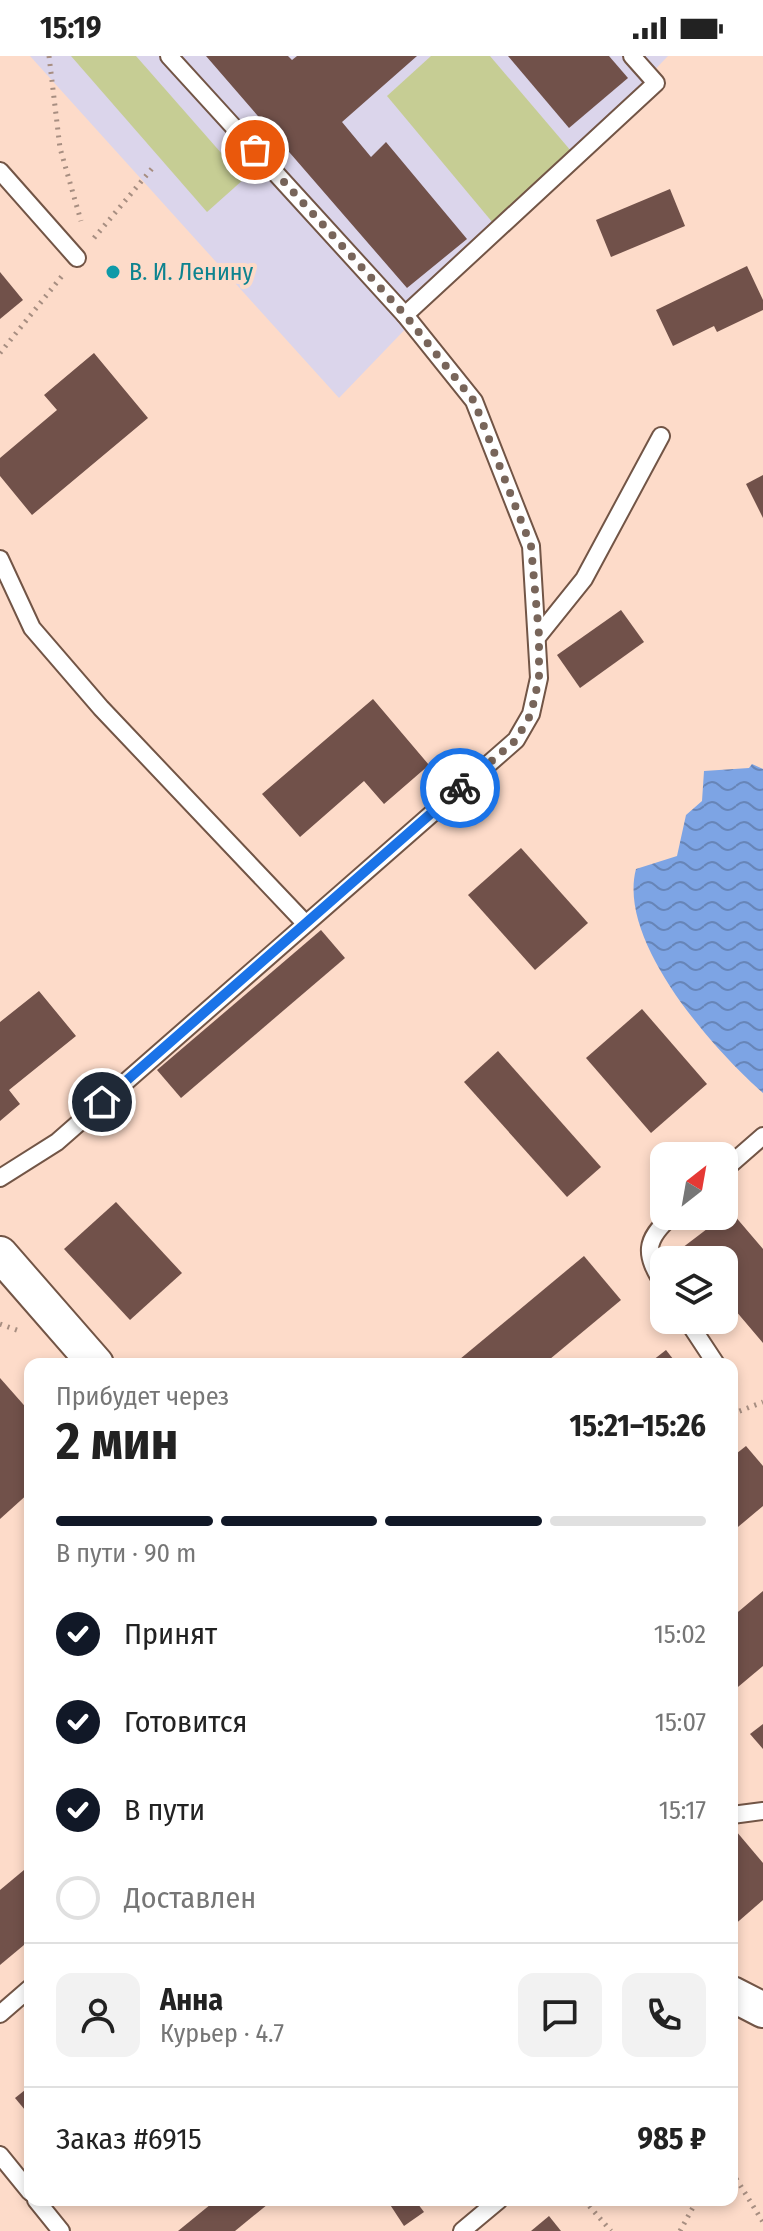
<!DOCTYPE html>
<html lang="ru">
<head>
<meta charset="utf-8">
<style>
  :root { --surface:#fff; --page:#f2f2f2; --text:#222; --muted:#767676; --line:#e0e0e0; --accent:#111827 }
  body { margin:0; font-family:"Fira Sans Condensed",sans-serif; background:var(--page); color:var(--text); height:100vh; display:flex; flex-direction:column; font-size:30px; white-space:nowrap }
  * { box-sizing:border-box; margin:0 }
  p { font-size:26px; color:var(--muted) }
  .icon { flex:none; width:44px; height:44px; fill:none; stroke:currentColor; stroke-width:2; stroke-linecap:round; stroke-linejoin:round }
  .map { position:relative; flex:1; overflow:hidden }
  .details { position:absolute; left:24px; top:1302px; width:714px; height:848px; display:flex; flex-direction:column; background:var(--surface); border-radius:16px; box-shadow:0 4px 12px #0003 }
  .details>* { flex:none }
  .needle { width:52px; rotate:31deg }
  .fabs { position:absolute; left:650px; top:1086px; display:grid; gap:16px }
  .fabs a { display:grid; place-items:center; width:88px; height:88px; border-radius:16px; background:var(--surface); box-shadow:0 4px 12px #0003; font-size:40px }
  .pin { position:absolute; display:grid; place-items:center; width:68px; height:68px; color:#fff; margin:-34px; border:4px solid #fff; border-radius:50%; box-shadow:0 2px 8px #0007 }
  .courier { position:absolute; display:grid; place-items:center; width:80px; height:80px; margin:-40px; border:6px solid #1a73e8; border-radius:50%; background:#fff; color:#222; box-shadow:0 2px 10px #0007 }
  .overview em { font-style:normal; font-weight:700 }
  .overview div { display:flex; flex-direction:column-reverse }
  .overview { display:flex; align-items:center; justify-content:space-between; height:136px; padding:0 32px }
  h1 { font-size:52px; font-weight:700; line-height:60px }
  .bar { display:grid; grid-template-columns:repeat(4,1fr); gap:12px 8px; align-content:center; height:96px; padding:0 32px }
  .bar i { height:10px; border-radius:6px; background:var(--line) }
  .bar .current { background:var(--accent) }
  .bar p { grid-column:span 4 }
  .line { display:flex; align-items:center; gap:20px; padding:0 32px; border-top:2px solid var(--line) }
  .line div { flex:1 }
  .round { display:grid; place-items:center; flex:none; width:84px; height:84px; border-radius:16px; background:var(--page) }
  ol { padding:0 32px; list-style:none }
  li { display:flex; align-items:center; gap:24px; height:88px }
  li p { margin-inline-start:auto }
  li .icon { padding:8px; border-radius:50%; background:var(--accent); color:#fff; stroke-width:4 }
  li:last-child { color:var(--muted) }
  li i { width:44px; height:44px; border:4px solid var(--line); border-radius:50% }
  .status { display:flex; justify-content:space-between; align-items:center; height:56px; padding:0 40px; background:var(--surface); direction:ltr }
  .status svg { height:22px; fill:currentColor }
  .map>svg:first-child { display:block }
  .education { fill:#dbd5eb }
  .green { fill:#c6cd94 }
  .water { fill:url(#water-waves) }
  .building { fill:#71514a }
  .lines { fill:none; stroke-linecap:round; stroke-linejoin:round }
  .service-casing { stroke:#725546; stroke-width:20 }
  .minor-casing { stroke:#725546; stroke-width:38 }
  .path { stroke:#a78e81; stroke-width:5; stroke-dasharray:2 6; stroke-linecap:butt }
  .service { stroke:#fff; stroke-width:16 }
  .minor { stroke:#fff; stroke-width:34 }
  .done { stroke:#78655a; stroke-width:8; stroke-dasharray:0 14.4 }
  .route { stroke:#1a73e8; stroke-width:10 }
  .culture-dot { fill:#0f9aa8; stroke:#fddbc9; stroke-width:3 }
  .labels { text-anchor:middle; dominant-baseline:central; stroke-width:8; stroke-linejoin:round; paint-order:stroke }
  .culture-label { font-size:24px; fill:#0d838f; stroke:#fddbc9; text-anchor:start }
</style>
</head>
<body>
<div class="status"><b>15:19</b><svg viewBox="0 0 49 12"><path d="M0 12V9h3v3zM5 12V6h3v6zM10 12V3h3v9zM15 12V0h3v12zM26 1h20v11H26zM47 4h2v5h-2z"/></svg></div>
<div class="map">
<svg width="763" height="2175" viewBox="0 0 763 2175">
  <defs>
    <pattern id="water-waves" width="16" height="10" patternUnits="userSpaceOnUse" patternTransform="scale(2)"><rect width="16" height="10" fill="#7da4e4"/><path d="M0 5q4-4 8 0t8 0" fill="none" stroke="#6785b8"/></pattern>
  </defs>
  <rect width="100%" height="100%" fill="#fddbc9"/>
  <path class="education" d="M30 0H668L339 342Z"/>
  <g class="green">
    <path d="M71 0H136L244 123 207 156Z"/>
    <path d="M431 0H490L571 95 493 167 387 40Z"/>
  </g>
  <path class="water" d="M752 708 763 713V1037C712 992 617 885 636 813L677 800 686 759 702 745 704 715 749 712Z"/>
  <g class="building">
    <path d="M206 0H288L292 4 297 0H417L342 66 371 101 386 86 467 183 407 232Z"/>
    <path d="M508 0H609L628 22 569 72Z"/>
    <path d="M670 133 685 170 611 201 596 164Z"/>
    <path d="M747 210 763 244V254L717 276 714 270 673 290 656 254Z"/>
    <path d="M0 216 23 244 0 263Z"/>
    <path d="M94 297 148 362 32 459 0 420V402L57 354 44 339Z"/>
    <path d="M763 419V462L746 428Z"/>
    <path d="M621 554 644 586 580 632 557 599Z"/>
    <path d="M373 643 429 709 384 748 364 725 300 781 262 738Z"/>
    <path d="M521 792 588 867 535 914 468 839Z"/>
    <path d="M321 874 345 902 181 1042 157 1014Z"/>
    <path d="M39 935 76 980 9 1034 20 1048 0 1065V966Z"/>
    <path d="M642 953 707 1028 651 1077 586 1002Z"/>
    <path d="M498 995 601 1111 567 1141 464 1026Z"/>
    <path d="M116 1146 182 1217 130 1264 64 1193Z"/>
    <path d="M728 1152 763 1193V1287L724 1241V1204H693L682 1192 724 1160Z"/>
    <path d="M584 1200 621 1244 544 1308H454Z"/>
    <path d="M666 1294 677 1308H648Z"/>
    <path d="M0 1322 30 1356V1436L0 1463Z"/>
    <path d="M746 1390 763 1410V1450L732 1476V1401Z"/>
    <path d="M763 1535V1610L732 1636V1561Z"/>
    <path d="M763 1668V1693L750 1678Z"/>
    <path d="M736 1775 763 1807V1844L732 1871V1779Z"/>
    <path d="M30 1809V1884L0 1909V1834Z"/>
    <path d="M30 2030V2060L15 2042Z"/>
    <path d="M216 2144H273L235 2175H178Z"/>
    <path d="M387 2144H415L424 2156 404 2170Z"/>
    <path d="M549 2160 561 2175H531Z"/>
  </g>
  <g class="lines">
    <g class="service-casing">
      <g id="service">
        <path d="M0 115 77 202"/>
        <path d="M405 259 656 27 632 0"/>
        <path d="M0 503 32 572 101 652 304 866"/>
        <path d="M539 579 584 523 661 380"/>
        <path d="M724 1114 763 1080"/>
        <path d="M0 1122 57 1086 516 684 531 658 539 622 531 490 474 345 405 259 169 0"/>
        <path d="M664 1229C644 1198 644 1184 672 1160"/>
        <path d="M687 1264 716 1308"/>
        <path d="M732 1759 763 1755"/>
        <path d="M0 1958 30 1932"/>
        <path d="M0 2099 30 2136"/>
        <path d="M36 2144 61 2175"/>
        <path d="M462 2175 499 2144"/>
      </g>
    </g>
    <g class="minor-casing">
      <g id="minor">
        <path d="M0 1198 96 1308"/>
        <path d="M732 1938 763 1954"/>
      </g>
    </g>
    <g class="path">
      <path d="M49 0 60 92 81 165"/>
      <path d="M94 182 155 109"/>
      <path d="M0 297 62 220"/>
      <path d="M0 1268 22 1276"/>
      <path d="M732 1358 763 1346"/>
      <path d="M732 2116 763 2166"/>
      <path d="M584 2144 611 2175"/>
      <path d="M680 2175 697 2144"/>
    </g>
    <use href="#service" class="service"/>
    <use href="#minor" class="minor"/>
  </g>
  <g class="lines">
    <path class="done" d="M255 94 405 259 474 345 531 490 539 579V622L531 658 516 684 460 732"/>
    <path class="route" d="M102 1046 460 732"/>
  </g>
  <circle class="culture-dot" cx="113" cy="216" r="8"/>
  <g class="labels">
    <g class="culture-label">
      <text x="129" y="216">В. И. Ленину</text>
    </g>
  </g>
</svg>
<div class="fabs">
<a><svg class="needle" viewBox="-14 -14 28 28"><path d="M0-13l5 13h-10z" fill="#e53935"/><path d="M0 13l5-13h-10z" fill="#767676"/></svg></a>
<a><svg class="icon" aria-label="layers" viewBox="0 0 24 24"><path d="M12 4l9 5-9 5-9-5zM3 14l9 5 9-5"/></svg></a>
</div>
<div class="pin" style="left:255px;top:94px;background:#ea580c"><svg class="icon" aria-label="bag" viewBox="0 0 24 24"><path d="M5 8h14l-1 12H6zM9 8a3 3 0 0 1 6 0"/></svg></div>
<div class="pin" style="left:102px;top:1046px;background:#1f2937"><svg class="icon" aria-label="home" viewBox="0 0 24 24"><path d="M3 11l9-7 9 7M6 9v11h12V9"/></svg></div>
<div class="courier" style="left:460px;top:732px"><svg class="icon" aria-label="bike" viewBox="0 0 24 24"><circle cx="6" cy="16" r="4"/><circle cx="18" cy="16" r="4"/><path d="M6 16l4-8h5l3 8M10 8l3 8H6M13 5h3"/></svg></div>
<section class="details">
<div class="overview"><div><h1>2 мин</h1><p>Прибудет через</p></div><em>15:21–15:26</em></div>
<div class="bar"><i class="current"></i><i class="current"></i><i class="current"></i><i></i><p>В пути · 90 m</p></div>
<ol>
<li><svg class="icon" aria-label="check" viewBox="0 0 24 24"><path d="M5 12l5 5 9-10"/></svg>Принят<p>15:02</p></li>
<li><svg class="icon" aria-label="check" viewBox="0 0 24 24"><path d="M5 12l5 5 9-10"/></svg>Готовится<p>15:07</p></li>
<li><svg class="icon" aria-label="check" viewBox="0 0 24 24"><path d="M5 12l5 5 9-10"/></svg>В пути<p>15:17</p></li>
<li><i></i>Доставлен</li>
</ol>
<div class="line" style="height:144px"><a class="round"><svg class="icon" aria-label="person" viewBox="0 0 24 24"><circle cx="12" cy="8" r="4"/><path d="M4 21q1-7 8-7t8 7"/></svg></a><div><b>Анна</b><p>Курьер · 4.7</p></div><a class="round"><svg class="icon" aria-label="chat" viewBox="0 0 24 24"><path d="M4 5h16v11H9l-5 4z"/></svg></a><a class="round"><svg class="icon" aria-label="phone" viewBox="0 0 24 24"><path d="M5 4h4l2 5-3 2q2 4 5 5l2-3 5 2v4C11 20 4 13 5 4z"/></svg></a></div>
<div class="line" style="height:104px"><div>Заказ #6915</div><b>985 ₽</b></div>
</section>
</div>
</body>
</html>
